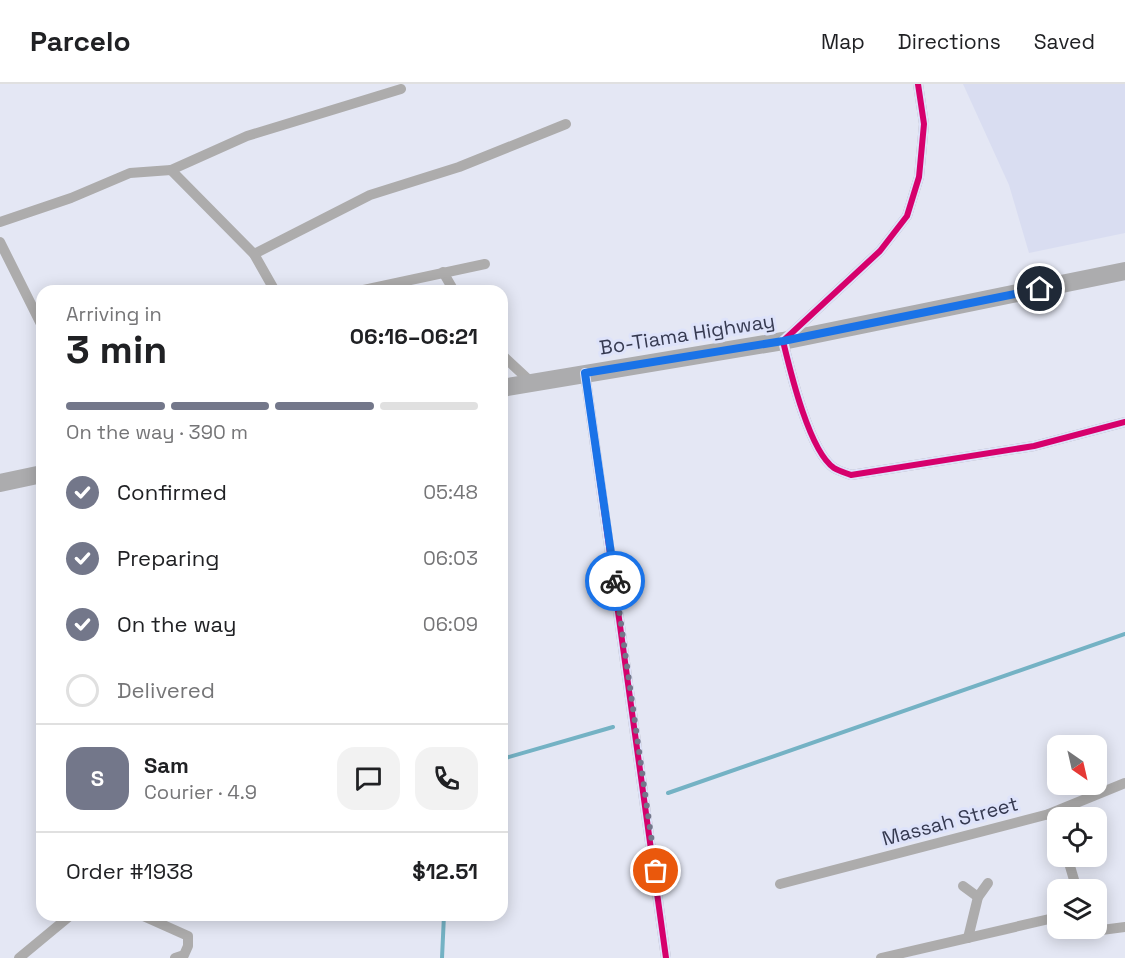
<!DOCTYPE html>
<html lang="en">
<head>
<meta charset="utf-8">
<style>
  :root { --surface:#fff; --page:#f2f2f2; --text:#202124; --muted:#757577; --line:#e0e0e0; --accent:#73778a }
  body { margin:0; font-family:"Space Grotesk",sans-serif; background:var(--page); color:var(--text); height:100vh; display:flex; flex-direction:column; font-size:22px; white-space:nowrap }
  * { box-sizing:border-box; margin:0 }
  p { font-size:20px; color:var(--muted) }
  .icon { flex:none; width:33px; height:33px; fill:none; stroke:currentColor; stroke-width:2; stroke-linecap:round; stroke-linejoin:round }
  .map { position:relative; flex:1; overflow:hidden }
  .panel { position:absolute; left:36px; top:201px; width:472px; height:636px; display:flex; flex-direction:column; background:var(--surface); border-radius:18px; box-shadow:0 3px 15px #0003 }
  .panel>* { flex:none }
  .needle { width:39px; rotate:146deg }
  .fabs { position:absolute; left:1047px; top:651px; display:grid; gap:12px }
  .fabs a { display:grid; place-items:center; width:60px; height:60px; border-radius:12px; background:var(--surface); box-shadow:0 3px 15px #0003; font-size:30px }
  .pin { position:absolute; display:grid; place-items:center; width:51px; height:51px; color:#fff; margin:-26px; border:3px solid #fff; border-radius:50%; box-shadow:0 2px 6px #0007 }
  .courier { position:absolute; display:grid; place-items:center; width:60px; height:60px; margin:-30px; border:4px solid #1a73e8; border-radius:50%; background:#fff; color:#222; box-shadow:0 2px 8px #0007 }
  .head em { font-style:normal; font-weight:600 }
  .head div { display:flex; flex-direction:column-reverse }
  .head { display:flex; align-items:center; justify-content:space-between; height:102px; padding:0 30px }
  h1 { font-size:39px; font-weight:600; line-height:45px }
  .bar { display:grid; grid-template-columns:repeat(4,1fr); gap:9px 6px; align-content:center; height:72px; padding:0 30px }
  .bar i { height:8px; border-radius:4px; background:var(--line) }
  .bar .on { background:var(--accent) }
  .bar p { grid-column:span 4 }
  .line { display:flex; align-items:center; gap:15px; padding:0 30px; border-top:2px solid var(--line) }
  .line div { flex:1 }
  .round { display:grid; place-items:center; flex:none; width:63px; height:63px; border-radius:18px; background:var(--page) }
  ol { padding:0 30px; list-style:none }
  li { display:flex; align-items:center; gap:18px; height:66px }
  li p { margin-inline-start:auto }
  li .icon { padding:6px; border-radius:50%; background:var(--accent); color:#fff; stroke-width:4 }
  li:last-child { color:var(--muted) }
  li i { width:33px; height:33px; border:3px solid var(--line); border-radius:50% }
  header { display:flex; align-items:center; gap:36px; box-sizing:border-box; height:84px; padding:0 30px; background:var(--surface); border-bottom:2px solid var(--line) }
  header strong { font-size:28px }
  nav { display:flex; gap:33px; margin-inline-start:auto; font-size:21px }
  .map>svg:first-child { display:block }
  .built { fill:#d9ddf1 }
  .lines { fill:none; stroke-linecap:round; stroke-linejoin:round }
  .stream { stroke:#74b2c4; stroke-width:4 }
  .street { stroke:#adacac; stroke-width:10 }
  .highway { stroke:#acacae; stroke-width:18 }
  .cycleway-casing { stroke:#dee3fa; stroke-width:10 }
  .cycleway { stroke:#d6006c; stroke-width:6 }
  .done { stroke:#73778a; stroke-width:6; stroke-dasharray:0 10.8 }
  .route { stroke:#1a73e8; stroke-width:8 }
  .labels { text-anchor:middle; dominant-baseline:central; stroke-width:6; stroke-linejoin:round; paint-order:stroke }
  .street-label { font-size:20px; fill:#363a51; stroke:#dee3fa }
</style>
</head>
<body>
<header>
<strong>Parcelo</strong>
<nav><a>Map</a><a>Directions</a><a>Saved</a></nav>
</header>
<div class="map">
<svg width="1125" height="874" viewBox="0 0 1125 874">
  <rect width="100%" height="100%" fill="#e4e7f4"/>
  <path class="built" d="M963 0H1125V149L1029 169 1009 101Z"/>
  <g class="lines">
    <g class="stream">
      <path d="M502 675 613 643"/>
      <path d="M668 709 1125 550"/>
      <path d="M442 874 444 831"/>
    </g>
    <g class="street">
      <path d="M918 0 924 40 919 93 907 132 880 167 783 257C790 286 809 367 834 384 839 387 846 389 851 391L1034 362 1125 338"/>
      <path d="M0 138 71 114 130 89 171 86"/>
      <path d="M0 158 42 242"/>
      <path d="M254 170 370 111 459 83 566 40"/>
      <path d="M443 188 454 207"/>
      <path d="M275 207 254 170 171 86 247 52 401 5"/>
      <path d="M359 207 485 180"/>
      <path d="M502 271 531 298"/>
      <path d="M585 289 666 874"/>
      <path d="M1049 730 1058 744"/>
      <path d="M1067 772 1077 806"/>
      <path d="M780 800 1049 730 1125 699"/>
      <path d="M963 802 978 813"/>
      <path d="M141 831 188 852V862L184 871 175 874"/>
      <path d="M1089 844 1094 847 1125 843"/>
      <path d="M968 854 978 813 988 799"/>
      <path d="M19 874 71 831"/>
      <path d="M881 874 1058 833"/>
    </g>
    <g class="highway">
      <path d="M502 304 783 257 1125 187"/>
      <path d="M0 399 42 390"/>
    </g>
    <g class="cycleway-casing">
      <g id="cycleway">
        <path d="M918 0 924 40 919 93 907 132 880 167 783 257C790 286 809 367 834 384 839 387 846 389 851 391L1034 362 1125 338"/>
        <path d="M585 289 666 874"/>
      </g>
    </g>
    <use href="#cycleway" class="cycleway"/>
  </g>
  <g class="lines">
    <path class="done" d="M615 497 656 787"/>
    <path class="route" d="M615 497 585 289 783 257 1040 205"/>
  </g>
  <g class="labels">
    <g class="street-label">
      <text transform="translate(687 250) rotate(-9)">Bo-Tiama Highway</text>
      <text transform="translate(950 737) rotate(-15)">Massah Street</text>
    </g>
  </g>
</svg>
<div class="fabs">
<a><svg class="needle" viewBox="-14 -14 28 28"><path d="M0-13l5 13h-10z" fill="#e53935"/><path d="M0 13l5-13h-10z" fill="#757577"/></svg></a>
<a><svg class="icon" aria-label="locate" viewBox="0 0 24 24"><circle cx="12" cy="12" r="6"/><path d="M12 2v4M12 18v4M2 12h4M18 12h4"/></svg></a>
<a><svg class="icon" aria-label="layers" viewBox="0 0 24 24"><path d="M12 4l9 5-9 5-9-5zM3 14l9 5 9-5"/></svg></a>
</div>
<div class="pin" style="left:656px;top:787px;background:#ea580c"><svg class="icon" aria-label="bag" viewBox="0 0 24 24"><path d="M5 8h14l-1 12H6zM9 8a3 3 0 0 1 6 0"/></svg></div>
<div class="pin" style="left:1040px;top:205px;background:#1f2937"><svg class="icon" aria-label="home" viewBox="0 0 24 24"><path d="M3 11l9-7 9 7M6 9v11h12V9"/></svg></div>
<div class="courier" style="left:615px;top:497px"><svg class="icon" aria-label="bike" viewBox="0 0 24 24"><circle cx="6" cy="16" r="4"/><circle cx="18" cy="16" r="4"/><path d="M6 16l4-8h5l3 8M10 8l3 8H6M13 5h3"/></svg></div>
<section class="panel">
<div class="head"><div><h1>3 min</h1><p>Arriving in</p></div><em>06:16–06:21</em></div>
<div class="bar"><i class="on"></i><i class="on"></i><i class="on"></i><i></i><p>On the way · 390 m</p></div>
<ol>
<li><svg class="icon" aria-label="check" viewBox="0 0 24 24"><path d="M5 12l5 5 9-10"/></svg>Confirmed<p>05:48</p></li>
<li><svg class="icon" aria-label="check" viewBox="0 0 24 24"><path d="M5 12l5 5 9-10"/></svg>Preparing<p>06:03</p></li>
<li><svg class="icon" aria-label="check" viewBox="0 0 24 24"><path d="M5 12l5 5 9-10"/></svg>On the way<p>06:09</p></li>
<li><i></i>Delivered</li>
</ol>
<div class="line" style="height:108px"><b class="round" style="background:var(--accent);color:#fff">S</b><div><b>Sam</b><p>Courier · 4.9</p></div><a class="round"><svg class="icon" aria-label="chat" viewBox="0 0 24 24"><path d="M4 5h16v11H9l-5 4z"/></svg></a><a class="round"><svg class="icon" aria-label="phone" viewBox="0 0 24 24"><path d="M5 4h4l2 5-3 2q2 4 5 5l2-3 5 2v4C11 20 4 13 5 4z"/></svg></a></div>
<div class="line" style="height:78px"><div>Order #1938</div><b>$12.51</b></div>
</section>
</div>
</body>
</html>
